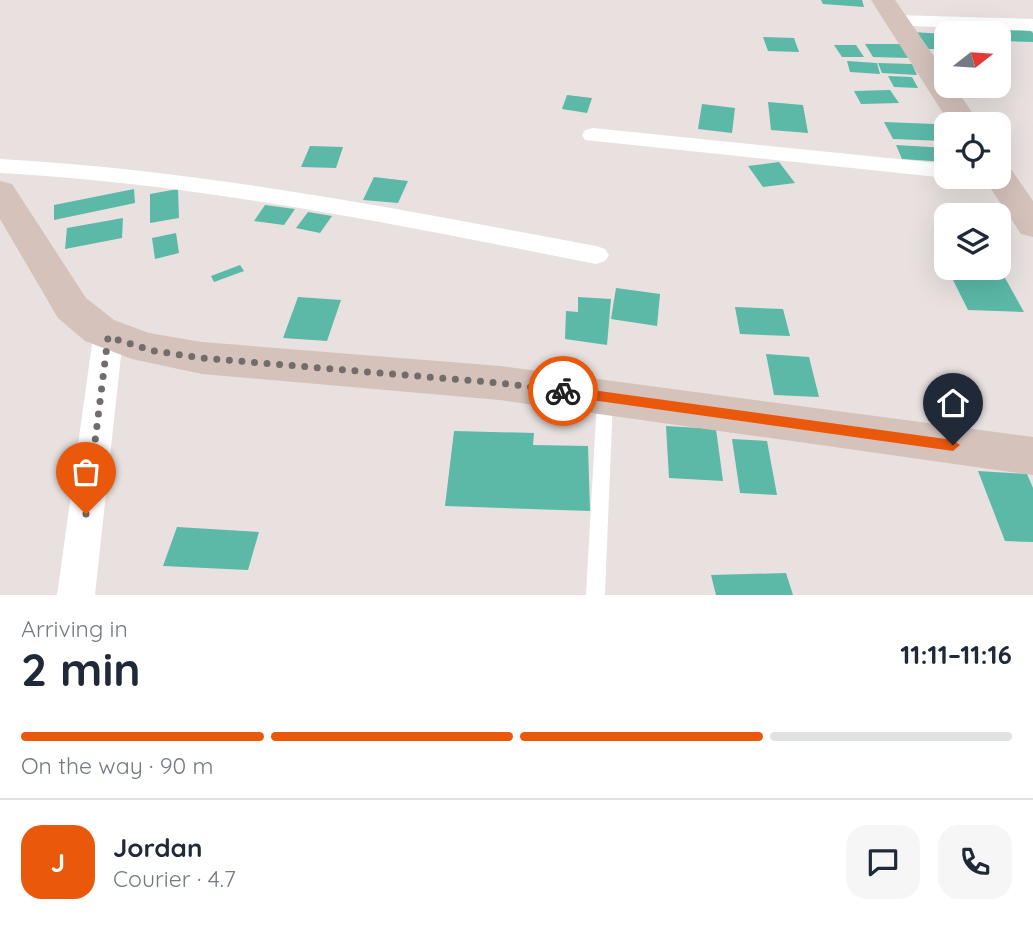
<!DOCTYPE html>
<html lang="en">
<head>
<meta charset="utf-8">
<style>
  :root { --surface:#fff; --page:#f6f6f7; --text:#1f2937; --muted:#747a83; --line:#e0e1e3; --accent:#ea580c }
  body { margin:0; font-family:Quicksand,sans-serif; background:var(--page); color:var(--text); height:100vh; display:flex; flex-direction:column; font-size:26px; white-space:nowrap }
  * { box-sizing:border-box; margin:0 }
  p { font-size:23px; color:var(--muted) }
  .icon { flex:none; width:38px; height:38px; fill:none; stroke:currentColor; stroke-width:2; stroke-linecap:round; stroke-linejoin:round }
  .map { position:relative; height:595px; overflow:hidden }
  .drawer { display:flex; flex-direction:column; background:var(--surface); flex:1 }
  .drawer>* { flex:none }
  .needle { width:46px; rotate:73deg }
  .tools { position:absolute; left:934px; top:21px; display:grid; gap:14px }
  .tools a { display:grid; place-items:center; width:77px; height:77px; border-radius:14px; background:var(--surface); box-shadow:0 7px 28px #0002; font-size:35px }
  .pin { position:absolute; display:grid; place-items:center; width:60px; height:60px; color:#fff; margin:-72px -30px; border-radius:50% 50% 50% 0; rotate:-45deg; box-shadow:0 0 7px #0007 }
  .pin .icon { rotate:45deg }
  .courier { position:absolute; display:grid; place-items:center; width:70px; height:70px; margin:-35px; border:5px solid #ea580c; border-radius:50%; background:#fff; color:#222; box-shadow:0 2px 9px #0007 }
  .headline em { font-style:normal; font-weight:700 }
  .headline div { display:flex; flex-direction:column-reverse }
  .headline { display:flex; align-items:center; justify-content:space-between; height:119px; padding:0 21px }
  h1 { font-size:46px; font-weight:700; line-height:52px }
  .bar { display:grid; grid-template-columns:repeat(4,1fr); gap:10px 7px; align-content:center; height:84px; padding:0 21px }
  .bar i { height:9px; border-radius:5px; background:var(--line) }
  .bar .current { background:var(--accent) }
  .bar p { grid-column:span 4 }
  .line { display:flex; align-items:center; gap:18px; padding:0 21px; border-top:2px solid var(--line) }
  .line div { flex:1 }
  .round { display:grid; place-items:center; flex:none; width:74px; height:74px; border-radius:21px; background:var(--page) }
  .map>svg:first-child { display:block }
  .building { fill:#5cb8a7 }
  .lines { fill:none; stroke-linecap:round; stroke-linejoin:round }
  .lane { fill:#fff; fill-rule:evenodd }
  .street { fill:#fff; fill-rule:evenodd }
  .secondary { fill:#d4c2bb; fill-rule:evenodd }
  .route { fill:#ea580c }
  .done { stroke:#726d6c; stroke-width:7; stroke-dasharray:0 12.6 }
</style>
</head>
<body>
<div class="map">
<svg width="1033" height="595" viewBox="0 0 1033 595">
  <rect width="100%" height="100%" fill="#e8e1df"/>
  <g class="building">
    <path d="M821 0H862L864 7 823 4Z"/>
    <path d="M986 26 1027 27 1033 33V42L999 41V33H992Z"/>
    <path d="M910 32 947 34V49H927Z"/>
    <path d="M763 37 794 38 799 52 768 51Z"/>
    <path d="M865 44H901L909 58 873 57Z"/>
    <path d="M834 45H856L864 57H842Z"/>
    <path d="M847 61 877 63 880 74 850 72Z"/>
    <path d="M878 63 912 64 917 75 882 73Z"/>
    <path d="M888 76 912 77 918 88 894 87Z"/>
    <path d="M957 86H983L988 94 961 93Z"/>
    <path d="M890 90 899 103 861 104 854 91Z"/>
    <path d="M567 95 592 98 587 113 562 109Z"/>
    <path d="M768 102 803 105 808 133 771 130Z"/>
    <path d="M702 104 735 108 732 133 698 129Z"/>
    <path d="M884 122 935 124 945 141 893 139Z"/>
    <path d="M896 145 947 148V162L902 159Z"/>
    <path d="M310 146 343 147 336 168 301 167Z"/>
    <path d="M779 162 795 183 763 187 748 166Z"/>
    <path d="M374 177 408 181 398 203 363 200Z"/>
    <path d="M134 189 135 203 54 220V205Z"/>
    <path d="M178 189 179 218 150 223V194Z"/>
    <path d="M265 205 295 209 284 225 254 221Z"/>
    <path d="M308 212 332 216 320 233 296 228Z"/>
    <path d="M123 218 122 238 65 249 67 228Z"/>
    <path d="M176 233 179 253 155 259 152 238Z"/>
    <path d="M240 265 244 271 214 282 211 276Z"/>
    <path d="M951 276 1005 278 1024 312 968 310Z"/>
    <path d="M616 288 660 294 657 326 611 319Z"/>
    <path d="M298 297 341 300 327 341 283 338Z"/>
    <path d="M578 297 611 299 607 345 565 339 566 311 578 312Z"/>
    <path d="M735 307 783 309 790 336 740 334Z"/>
    <path d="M766 354 809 357 819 397 774 395Z"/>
    <path d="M666 426 716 429 723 481 669 478Z"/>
    <path d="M454 431 534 433 533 445 588 446 590 511 445 506Z"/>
    <path d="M732 439 767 441 777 495 740 493Z"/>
    <path d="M978 471 1027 474 1033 488V542L1005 541Z"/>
    <path d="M177 527 259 532 248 570 163 566Z"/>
    <path d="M786 573 793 595H716L711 575Z"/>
  </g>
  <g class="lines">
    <path class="lane" d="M605 393 611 395 613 399 605 593 604 595H586L597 399 599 395Z"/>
    <g class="street">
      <path d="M896 15 1033 19V31L889 25 887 21 889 17Z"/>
      <path d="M593 128 947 164V177H952L947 178 585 140 582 135 585 130Z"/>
      <path d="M0 159C202 170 398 209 596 246L605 249 609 255 605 261 596 264C398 225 202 184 0 173Z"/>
      <path d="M108 326 118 329 123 337 95 595H57L93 337 98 329Z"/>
    </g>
    <g class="secondary">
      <path d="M871 0H895L947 75V86H954L980 124H950Z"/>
      <path d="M999 166 1011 169 1033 201V237L1021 234 983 177H999Z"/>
      <path d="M0 181 12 184 86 298 114 320 149 333 202 342 500 366 1033 437V475L500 400 202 374 132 359 85 341 58 318 0 219Z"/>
    </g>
  </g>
  <path class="route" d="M563 386 953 440 960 445 953 451 563 396 557 391Z"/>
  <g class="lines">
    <path class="done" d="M86 514 108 337 154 351 202 358 500 383 563 391"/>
  </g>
</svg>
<div class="tools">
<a><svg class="needle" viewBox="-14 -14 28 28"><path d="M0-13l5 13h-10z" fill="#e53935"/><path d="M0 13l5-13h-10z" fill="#747a83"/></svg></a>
<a><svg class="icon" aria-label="locate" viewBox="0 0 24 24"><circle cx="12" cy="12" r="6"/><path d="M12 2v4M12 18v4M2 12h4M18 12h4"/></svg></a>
<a><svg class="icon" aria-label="layers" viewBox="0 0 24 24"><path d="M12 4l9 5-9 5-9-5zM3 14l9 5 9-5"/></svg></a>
</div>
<div class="pin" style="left:86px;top:514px;background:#ea580c"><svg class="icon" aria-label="bag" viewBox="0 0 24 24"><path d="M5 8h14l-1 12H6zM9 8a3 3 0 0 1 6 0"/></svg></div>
<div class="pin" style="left:953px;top:445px;background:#1f2937"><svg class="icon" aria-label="home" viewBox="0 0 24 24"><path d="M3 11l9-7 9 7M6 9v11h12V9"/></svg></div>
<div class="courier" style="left:563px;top:391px"><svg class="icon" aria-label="bike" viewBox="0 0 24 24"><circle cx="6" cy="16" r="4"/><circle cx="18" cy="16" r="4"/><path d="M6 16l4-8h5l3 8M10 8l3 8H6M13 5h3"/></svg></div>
</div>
<section class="drawer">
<div class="headline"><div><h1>2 min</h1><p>Arriving in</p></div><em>11:11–11:16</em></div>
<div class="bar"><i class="current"></i><i class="current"></i><i class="current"></i><i></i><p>On the way · 90 m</p></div>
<div class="line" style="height:126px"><b class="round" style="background:var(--accent);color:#fff">J</b><div><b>Jordan</b><p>Courier · 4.7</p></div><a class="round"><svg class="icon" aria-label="chat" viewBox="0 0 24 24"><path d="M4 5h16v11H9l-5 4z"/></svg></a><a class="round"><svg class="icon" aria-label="phone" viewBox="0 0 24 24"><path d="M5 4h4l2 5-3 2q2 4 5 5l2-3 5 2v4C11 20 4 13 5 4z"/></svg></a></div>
</section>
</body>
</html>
